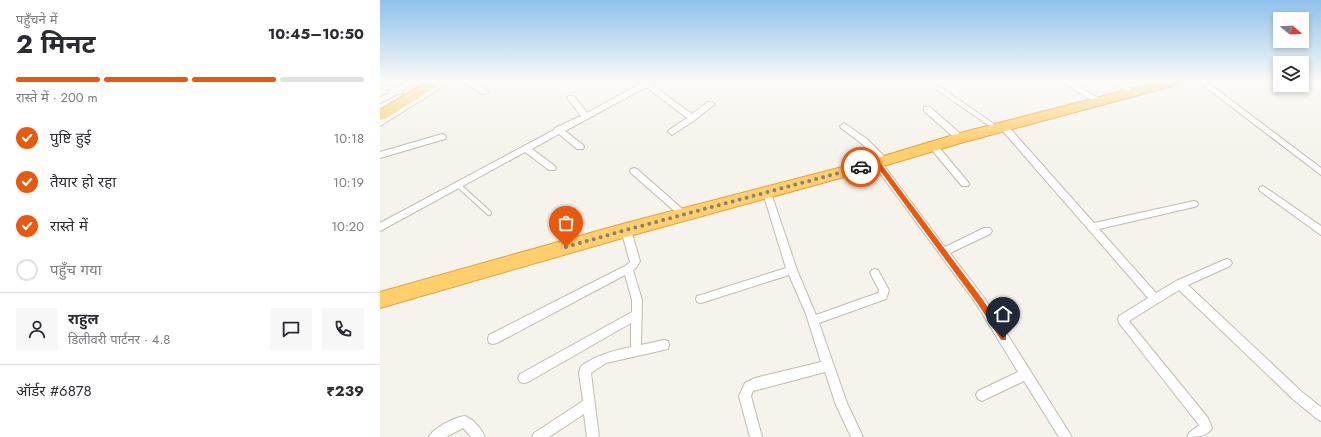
<!DOCTYPE html>
<html lang="hi">
<head>
<meta charset="utf-8">
<style>
  :root { --surface:#fff; --page:#f7f7f7; --text:#2b2b33; --muted:#7c7c81; --line:#e1e1e2; --accent:#ea580c }
  body { margin:0; font-family:Jost,"Noto Sans Devanagari",sans-serif; background:var(--page); color:var(--text); height:100vh; display:flex; flex-direction:column; font-size:15px; white-space:nowrap }
  * { box-sizing:border-box; margin:0 }
  p { font-size:13px; color:var(--muted) }
  .icon { flex:none; width:22px; height:22px; fill:none; stroke:currentColor; stroke-width:2; stroke-linecap:round; stroke-linejoin:round }
  .map { position:relative; flex:1; overflow:hidden }
  .drawer { display:flex; flex-direction:column; background:var(--surface); width:380px }
  .drawer>* { flex:none }
  .needle { width:26px; rotate:108deg }
  .fabs { position:absolute; left:893px; top:12px; display:grid; gap:8px }
  .fabs a { display:grid; place-items:center; width:36px; height:36px; border-radius:0px; background:var(--surface); box-shadow:0 2px 6px #0003; font-size:20px }
  .pin { position:absolute; display:grid; place-items:center; width:34px; height:34px; color:#fff; margin:-41px -17px; border-radius:50% 50% 50% 0; rotate:-45deg; box-shadow:0 0 4px #0007 }
  .pin .icon { rotate:45deg }
  .courier { position:absolute; display:grid; place-items:center; width:40px; height:40px; margin:-20px; border:3px solid #ea580c; border-radius:50%; background:#fff; color:#222; box-shadow:0 1px 5px #0007 }
  .overview em { font-style:normal; font-weight:700 }
  .overview div { display:flex; flex-direction:column-reverse }
  .overview { display:flex; align-items:center; justify-content:space-between; height:68px; padding:0 16px }
  h1 { font-size:26px; font-weight:700; line-height:30px }
  .bar { display:grid; grid-template-columns:repeat(4,1fr); gap:6px 4px; align-content:center; height:48px; padding:0 16px }
  .bar i { height:5px; border-radius:3px; background:var(--line) }
  .bar .current { background:var(--accent) }
  .bar p { grid-column:span 4 }
  .line { display:flex; align-items:center; gap:10px; padding:0 16px; border-top:1px solid var(--line) }
  .line div { flex:1 }
  .round { display:grid; place-items:center; flex:none; width:42px; height:42px; border-radius:0px; background:var(--page) }
  ol { padding:0 16px; list-style:none }
  li { display:flex; align-items:center; gap:12px; height:44px }
  li p { margin-inline-start:auto }
  li .icon { padding:4px; border-radius:50%; background:var(--accent); color:#fff; stroke-width:4 }
  li:last-child { color:var(--muted) }
  li i { width:22px; height:22px; border:2px solid var(--line); border-radius:50% }
  main { display:flex; flex:1; min-height:0 }
  .map>svg:first-child { display:block }
  .lines { fill:none; stroke-linecap:round; stroke-linejoin:round }
  .lane-casing { stroke:#c2bbae; stroke-width:6 }
  .street-casing { stroke:#c2bbae; stroke-width:2 }
  .highway-casing { stroke:#e0a43c; stroke-width:2 }
  .lane { stroke:#fff; stroke-width:4 }
  .street { fill:#fff; fill-rule:evenodd }
  .highway { fill:#ffcf6e; fill-rule:evenodd }
  .route { fill:#ea580c }
  .done { stroke:#878178; stroke-width:4; stroke-dasharray:0 7.2 }
</style>
</head>
<body>
<main>
<section class="drawer">
<div class="overview"><div><h1>2 मिनट</h1><p>पहुँचने में</p></div><em>10:45–10:50</em></div>
<div class="bar"><i class="current"></i><i class="current"></i><i class="current"></i><i></i><p>रास्ते में · 200 m</p></div>
<ol>
<li><svg class="icon" aria-label="check" viewBox="0 0 24 24"><path d="M5 12l5 5 9-10"/></svg>पुष्टि हुई<p>10:18</p></li>
<li><svg class="icon" aria-label="check" viewBox="0 0 24 24"><path d="M5 12l5 5 9-10"/></svg>तैयार हो रहा<p>10:19</p></li>
<li><svg class="icon" aria-label="check" viewBox="0 0 24 24"><path d="M5 12l5 5 9-10"/></svg>रास्ते में<p>10:20</p></li>
<li><i></i>पहुँच गया</li>
</ol>
<div class="line" style="height:72px"><a class="round"><svg class="icon" aria-label="person" viewBox="0 0 24 24"><circle cx="12" cy="8" r="4"/><path d="M4 21q1-7 8-7t8 7"/></svg></a><div><b>राहुल</b><p>डिलीवरी पार्टनर · 4.8</p></div><a class="round"><svg class="icon" aria-label="chat" viewBox="0 0 24 24"><path d="M4 5h16v11H9l-5 4z"/></svg></a><a class="round"><svg class="icon" aria-label="phone" viewBox="0 0 24 24"><path d="M5 4h4l2 5-3 2q2 4 5 5l2-3 5 2v4C11 20 4 13 5 4z"/></svg></a></div>
<div class="line" style="height:52px"><div>ऑर्डर #6878</div><b>₹239</b></div>
</section>
<div class="map">
<svg width="941" height="437" viewBox="0 0 941 437">
  <rect width="100%" height="100%" fill="#f6f3ec"/>
  <g class="lines">
    <g class="lane-casing">
      <g id="lane">
        <path d="M558 88 616 128"/>
        <path d="M77 184 109 213"/>
      </g>
    </g>
    <g class="street-casing">
      <g id="street">
        <path d="M27 82H36L22 91V94H17L0 103V98L11 91 0 88V83L16 88Z"/>
        <path d="M61 82H70L0 126V120Z"/>
        <path d="M84 82H93L109 92 105 94H102Z"/>
        <path d="M263 82H273L271 84 312 114 328 102H331L335 104 315 120 292 135 288 132 289 130 307 118 266 87 185 131 203 145 204 147 203 149H197L179 134 152 149 175 166 176 168 175 170H169L145 152 0 231V223L174 130 175 128 201 116 187 98 188 96H194L207 113Z"/>
        <path d="M682 82H691L723 101 719 103H716Z"/>
        <path d="M734 82H742L757 93 753 95H750Z"/>
        <path d="M819 82H827L941 168V175Z"/>
        <path d="M544 107H550L583 136 584 138 583 140H577L544 111Z"/>
        <path d="M464 123 487 139 507 159 508 161 507 163H502L565 247 604 228H610L612 231 610 234 570 253 605 299 692 437H679L644 381 602 401 598 399 596 395 598 391 638 372 597 305 494 165 493 163 494 161 499 160 481 143 461 128 460 126Z"/>
        <path d="M624 124 627 125 714 223 814 201 817 202 818 204 817 206 814 207 719 229 776 293 796 281 844 260 847 259 850 260 852 263 850 266 808 285 922 392 941 407V421L937 419 914 400 799 290 749 321 828 418 832 428C827 437 817 437 807 437L809 433 819 425 739 323 738 319 739 316 768 298 621 129 620 127Z"/>
        <path d="M62 134 65 135 66 137 65 139 0 158V152Z"/>
        <path d="M554 144 557 145 588 182 589 184 588 186H582L551 149 550 147 551 145Z"/>
        <path d="M254 168 257 169 307 213 308 215 307 217H301L251 173 250 171 251 169Z"/>
        <path d="M883 186 941 226V235L880 191 879 189 880 187Z"/>
        <path d="M387 190 391 193 417 270 436 315 498 293 499 290 490 273 492 270 495 269 498 270 509 290 506 299 439 323 467 403 483 437H471L456 405 445 372 373 391 371 396 382 437H370L359 396 365 383 375 378 441 362 426 314 409 275 321 303 317 302 316 299 317 296 321 295 406 268 383 193Z"/>
        <path d="M246 226 249 227 251 230 260 261 256 268 253 270 262 300 261 345 284 340 288 341 289 345 288 349 226 363 211 373 219 437H207L204 414 169 437H152L154 433 203 401 199 373 201 366C217 355 232 351 251 347V323L148 382 144 383 140 382 138 378 140 374 252 312V300L245 275 117 343 113 344 109 343 108 339 109 335 245 266 250 262 241 230 243 227Z"/>
        <path d="M85 416C93 419 102 429 105 437H91L83 428 66 437H49C53 428 75 417 85 416Z"/>
      </g>
    </g>
    <g class="highway-casing">
      <g id="highway">
        <path d="M46 82H61L59 85 5 119 0 120V110Z"/>
        <path d="M778 82H798L796 85 584 142 497 168 246 237 0 308V292L246 223 497 158 580 133Z"/>
      </g>
    </g>
    <use href="#lane" class="lane"/>
    <use href="#street" class="street"/>
    <use href="#highway" class="highway"/>
  </g>
  <linearGradient id="sky" x2="0" y2="1"><stop stop-color="#8fc1ec"/><stop offset="0.57" stop-color="#fbfaf6"/><stop offset="1" stop-color="#fbfaf6" stop-opacity="0"/></linearGradient>
  <rect width="941" height="143" fill="url(#sky)"/>
  <path class="route" d="M497 160 499 161 603 300 626 335V340H621L598 304 496 165 481 169 478 167Z"/>
  <g class="lines">
    <path class="done" d="M186 247 246 230 481 167"/>
  </g>
</svg>
<div class="fabs">
<a><svg class="needle" viewBox="-14 -14 28 28"><path d="M0-13l5 13h-10z" fill="#e53935"/><path d="M0 13l5-13h-10z" fill="#7c7c81"/></svg></a>
<a><svg class="icon" aria-label="layers" viewBox="0 0 24 24"><path d="M12 4l9 5-9 5-9-5zM3 14l9 5 9-5"/></svg></a>
</div>
<div class="pin" style="left:186px;top:247px;background:#ea580c"><svg class="icon" aria-label="bag" viewBox="0 0 24 24"><path d="M5 8h14l-1 12H6zM9 8a3 3 0 0 1 6 0"/></svg></div>
<div class="pin" style="left:623px;top:338px;background:#1f2937"><svg class="icon" aria-label="home" viewBox="0 0 24 24"><path d="M3 11l9-7 9 7M6 9v11h12V9"/></svg></div>
<div class="courier" style="left:481px;top:167px"><svg class="icon" aria-label="car" viewBox="0 0 24 24"><path d="M5 17H2v-5l4-1 3-4h7l3 4 3 1v5h-3M9 17h6M6 11h13"/><circle cx="7" cy="17" r="2"/><circle cx="17" cy="17" r="2"/></svg></div>
</div>
</main>
</body>
</html>
